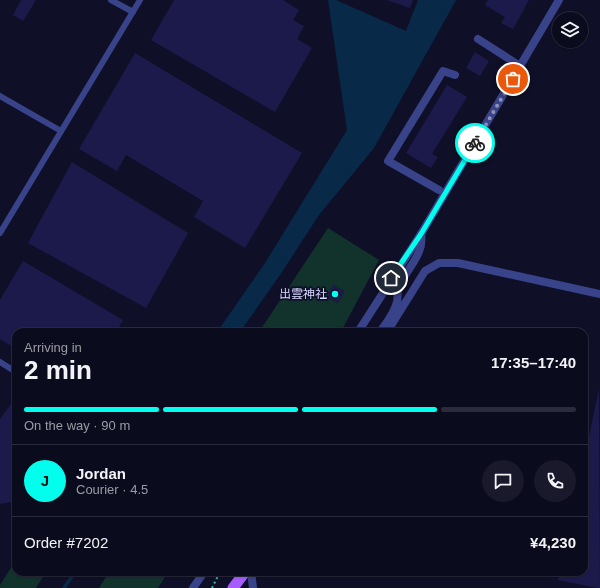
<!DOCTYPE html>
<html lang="en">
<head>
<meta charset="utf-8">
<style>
  :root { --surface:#0b0b1e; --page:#19192b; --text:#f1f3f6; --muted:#9a9ba4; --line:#2b2b3c; --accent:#02ffed }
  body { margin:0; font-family:Helvetica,"Noto Sans JP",sans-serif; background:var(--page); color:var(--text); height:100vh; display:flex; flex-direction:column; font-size:15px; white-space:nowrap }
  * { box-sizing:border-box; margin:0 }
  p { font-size:13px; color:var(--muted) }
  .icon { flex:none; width:22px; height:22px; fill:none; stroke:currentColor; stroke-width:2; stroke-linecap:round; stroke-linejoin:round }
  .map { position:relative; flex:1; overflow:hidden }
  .panel { position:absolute; left:12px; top:328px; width:576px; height:248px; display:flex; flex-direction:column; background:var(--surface); border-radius:12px; box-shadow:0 1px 3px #0004,0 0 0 1px var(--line) }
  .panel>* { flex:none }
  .tools { position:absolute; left:552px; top:12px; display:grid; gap:8px }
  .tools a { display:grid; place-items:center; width:36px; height:36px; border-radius:50%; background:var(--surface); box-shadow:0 1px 3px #0004,0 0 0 1px var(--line); font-size:20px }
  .pin { position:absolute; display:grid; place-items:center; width:34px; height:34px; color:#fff; margin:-17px; border:2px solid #fff; border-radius:50%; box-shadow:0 1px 4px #0007 }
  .courier { position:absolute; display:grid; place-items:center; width:40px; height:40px; margin:-20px; border:3px solid #02ffed; border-radius:50%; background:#fff; color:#222; box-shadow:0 1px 5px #0007 }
  .overview em { font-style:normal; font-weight:700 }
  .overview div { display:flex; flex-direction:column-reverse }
  .overview { display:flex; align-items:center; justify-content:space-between; height:68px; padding:0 12px }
  h1 { font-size:26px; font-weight:700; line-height:30px }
  .bar { display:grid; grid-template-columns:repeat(4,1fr); gap:6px 4px; align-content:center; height:48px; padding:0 12px }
  .bar i { height:5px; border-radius:3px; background:var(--line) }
  .bar .current { background:var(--accent) }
  .bar p { grid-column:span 4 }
  .line { display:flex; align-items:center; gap:10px; padding:0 12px; border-top:1px solid var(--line) }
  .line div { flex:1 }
  .round { display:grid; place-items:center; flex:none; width:42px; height:42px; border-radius:21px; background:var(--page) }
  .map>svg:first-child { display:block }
  .green { fill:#12322c }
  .water { fill:#082a48 }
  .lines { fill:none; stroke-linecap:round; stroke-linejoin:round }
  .stream { stroke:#082a48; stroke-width:3.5 }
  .building { fill:#1c1a4a }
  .path { stroke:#2bbe9c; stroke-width:2; stroke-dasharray:2 3; stroke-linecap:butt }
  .service { stroke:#384389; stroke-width:6 }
  .minor { stroke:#384389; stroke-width:8 }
  .tertiary { stroke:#384389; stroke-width:8 }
  .primary { stroke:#a75dff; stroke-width:11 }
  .done { stroke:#9092b4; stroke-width:4; stroke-dasharray:0 7.2 }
  .route { stroke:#02ffed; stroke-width:5 }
  .poi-dot { fill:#02ffed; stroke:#0f0f28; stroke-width:1.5 }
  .labels { text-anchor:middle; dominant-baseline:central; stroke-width:3.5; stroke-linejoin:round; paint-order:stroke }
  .poi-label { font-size:12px; fill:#d6d8ff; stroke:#0f0f28; text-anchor:end }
</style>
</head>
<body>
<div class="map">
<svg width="600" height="588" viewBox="0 0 600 588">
  <rect width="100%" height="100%" fill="#0f0f28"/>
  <g class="green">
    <path d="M328 228 379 260 344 326 339 332H259Z"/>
    <path d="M16 560V572H46L36 588H0V585Z"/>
    <path d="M109 572H168L158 588H99Z"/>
  </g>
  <path class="water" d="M328 0H336L406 31 418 0H456L374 148 319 215 280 275 240 332H217L265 263 347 130Z"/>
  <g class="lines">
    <path class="stream" d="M64 588 75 572"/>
  </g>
  <g class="building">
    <path d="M21 0H36L23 21 13 15Z"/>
    <path d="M174 0H283L299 10 293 20 304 26 297 39 312 48 275 112 151 40Z"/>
    <path d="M387 0H413L410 8Z"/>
    <path d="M488 0H529L513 29 501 23 505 17 485 5Z"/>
    <path d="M475 52 489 61 480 76 466 68Z"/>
    <path d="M135 53 302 153 245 248 194 217 203 201 126 155 117 171 79 149Z"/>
    <path d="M447 85 467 97 432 154 438 157 431 168 406 153Z"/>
    <path d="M72 162 188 233 146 308 28 243Z"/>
    <path d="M23 261 123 320 116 332H16V349L0 339V300Z"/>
    <path d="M333 285 345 291 338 303 326 297Z"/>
    <path d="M599 389 600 588H597L558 580 560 572H584V460Z"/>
    <path d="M16 397V501L0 504V419Z"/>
  </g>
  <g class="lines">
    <path class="path" d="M212 588 220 572"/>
    <g class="service">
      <path d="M111 0 133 12"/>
      <path d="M0 96 61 131"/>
      <path d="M0 233 140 0"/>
      <path d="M0 362 16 372"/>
    </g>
    <g class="minor">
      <path d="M478 39 520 66"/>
      <path d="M439 190 388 161 443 71 455 75"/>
      <path d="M358 332 421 234 559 0"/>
      <path d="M380 332C387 322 394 314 397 302 398 297 397 292 399 287 406 269 425 254 421 234"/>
      <path d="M193 588 204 572"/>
    </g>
    <g class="tertiary">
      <path d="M387 332 425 271 439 263H458L600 294"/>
      <path d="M251 572 253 588"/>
    </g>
    <path class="primary" d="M233 588 245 572"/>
  </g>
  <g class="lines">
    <path class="done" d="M475 143 513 79"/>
    <path class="route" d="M391 278 421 234 475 143"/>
  </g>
  <circle class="poi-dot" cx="335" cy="294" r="4"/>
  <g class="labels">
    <g class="poi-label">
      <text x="327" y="294">出雲神社</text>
    </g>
  </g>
</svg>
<div class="tools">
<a><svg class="icon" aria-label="layers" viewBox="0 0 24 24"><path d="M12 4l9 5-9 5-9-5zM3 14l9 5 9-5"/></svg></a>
</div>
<div class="pin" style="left:513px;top:79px;background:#ea580c"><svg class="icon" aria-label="bag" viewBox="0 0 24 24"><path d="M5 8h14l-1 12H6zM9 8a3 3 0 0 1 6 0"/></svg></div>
<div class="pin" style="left:391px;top:278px;background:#1f2937"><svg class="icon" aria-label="home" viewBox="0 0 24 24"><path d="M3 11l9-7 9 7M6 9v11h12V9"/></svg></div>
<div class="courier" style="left:475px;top:143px"><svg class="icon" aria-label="bike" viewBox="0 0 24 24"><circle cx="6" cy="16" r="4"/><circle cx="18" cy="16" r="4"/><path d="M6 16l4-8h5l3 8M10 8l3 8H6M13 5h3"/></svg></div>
<section class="panel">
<div class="overview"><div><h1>2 min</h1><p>Arriving in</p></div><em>17:35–17:40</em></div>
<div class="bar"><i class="current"></i><i class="current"></i><i class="current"></i><i></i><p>On the way · 90 m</p></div>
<div class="line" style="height:72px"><b class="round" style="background:var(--accent);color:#111">J</b><div><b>Jordan</b><p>Courier · 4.5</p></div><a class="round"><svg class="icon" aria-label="chat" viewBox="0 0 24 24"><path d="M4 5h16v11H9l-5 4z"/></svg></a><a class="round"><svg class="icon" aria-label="phone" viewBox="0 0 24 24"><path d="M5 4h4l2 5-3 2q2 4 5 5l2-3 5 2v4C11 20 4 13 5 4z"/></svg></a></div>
<div class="line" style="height:52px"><div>Order #7202</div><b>¥4,230</b></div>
</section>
</div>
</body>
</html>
